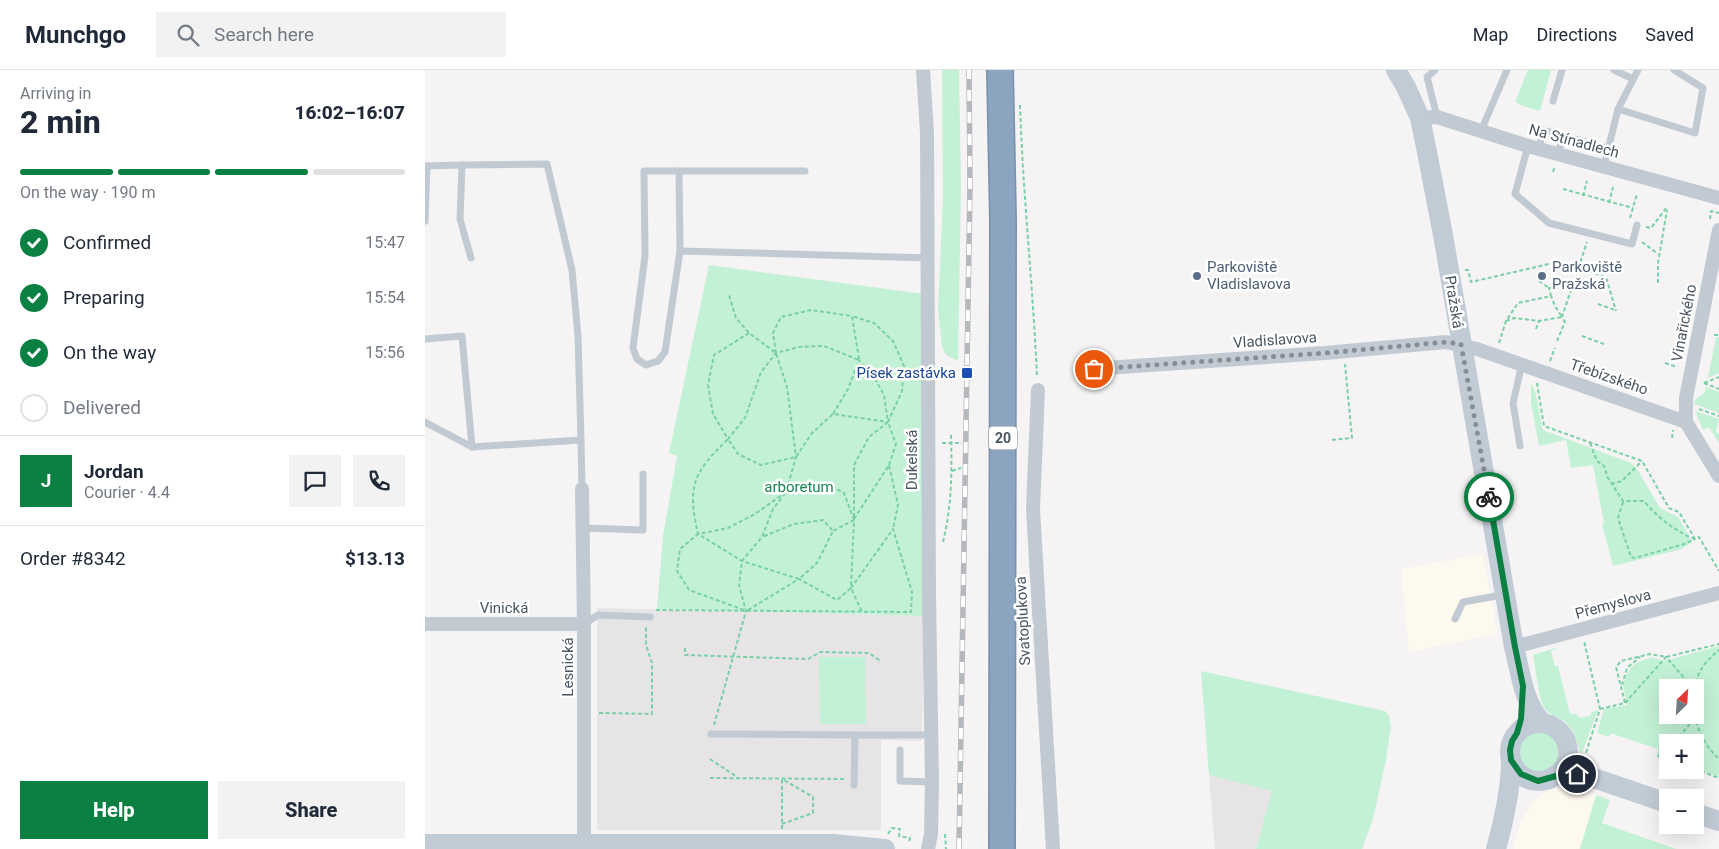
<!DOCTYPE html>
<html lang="en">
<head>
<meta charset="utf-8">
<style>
  :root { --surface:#fff; --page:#f2f2f3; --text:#1f2937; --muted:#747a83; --line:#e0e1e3; --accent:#0b8043 }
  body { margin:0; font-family:Roboto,sans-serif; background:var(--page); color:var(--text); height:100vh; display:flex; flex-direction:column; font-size:19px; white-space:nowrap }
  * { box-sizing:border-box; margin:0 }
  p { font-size:16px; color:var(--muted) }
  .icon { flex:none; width:28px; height:28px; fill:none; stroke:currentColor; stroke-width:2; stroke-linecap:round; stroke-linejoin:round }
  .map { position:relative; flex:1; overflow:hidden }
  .panel { display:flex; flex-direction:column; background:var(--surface); width:425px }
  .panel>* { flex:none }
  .needle { width:32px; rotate:25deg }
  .controls { position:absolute; left:1234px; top:609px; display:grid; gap:10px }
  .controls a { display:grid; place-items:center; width:45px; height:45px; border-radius:0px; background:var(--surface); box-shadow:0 5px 20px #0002; font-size:25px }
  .pin { position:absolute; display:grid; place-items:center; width:42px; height:42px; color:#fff; margin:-21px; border:2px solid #fff; border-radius:50%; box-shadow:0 1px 5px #0007 }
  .courier { position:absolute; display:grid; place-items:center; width:50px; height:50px; margin:-25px; border:4px solid #0b8043; border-radius:50%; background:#fff; color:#222; box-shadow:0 1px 6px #0007 }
  .headline em { font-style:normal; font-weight:800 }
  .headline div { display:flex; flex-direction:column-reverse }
  .headline { display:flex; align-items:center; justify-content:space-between; height:85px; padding:0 20px }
  h1 { font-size:32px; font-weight:800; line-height:38px }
  .bar { display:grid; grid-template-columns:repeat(4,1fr); gap:8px 5px; align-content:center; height:60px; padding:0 20px }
  .bar i { height:6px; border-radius:4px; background:var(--line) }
  .bar .on { background:var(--accent) }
  .bar p { grid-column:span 4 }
  .line { display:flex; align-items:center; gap:12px; padding:0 20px; border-top:1px solid var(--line) }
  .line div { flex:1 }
  .round { display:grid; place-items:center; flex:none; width:52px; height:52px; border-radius:0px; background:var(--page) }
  ol { padding:0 20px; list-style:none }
  li { display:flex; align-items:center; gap:15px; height:55px }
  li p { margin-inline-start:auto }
  li .icon { padding:5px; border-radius:50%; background:var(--accent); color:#fff; stroke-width:4 }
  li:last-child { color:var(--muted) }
  li i { width:28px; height:28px; border:2px solid var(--line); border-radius:50% }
  .button { display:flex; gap:10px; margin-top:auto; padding:10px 20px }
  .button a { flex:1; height:58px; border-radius:0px; background:var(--accent); color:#fff; font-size:20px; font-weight:800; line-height:58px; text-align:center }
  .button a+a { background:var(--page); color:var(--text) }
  header { display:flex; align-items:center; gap:30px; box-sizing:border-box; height:70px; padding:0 25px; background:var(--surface); border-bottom:1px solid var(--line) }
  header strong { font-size:24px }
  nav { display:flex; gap:28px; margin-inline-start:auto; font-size:18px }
  .search { width:350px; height:45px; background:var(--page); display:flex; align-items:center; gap:12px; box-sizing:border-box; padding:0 18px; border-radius:0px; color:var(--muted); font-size:19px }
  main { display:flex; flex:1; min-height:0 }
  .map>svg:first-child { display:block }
  .commercial { fill:#fdf9ef }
  .education { fill:#e6e4e5 }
  .green { fill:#c3f1d5; fill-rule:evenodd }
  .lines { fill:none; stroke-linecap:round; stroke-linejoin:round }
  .highway-casing { stroke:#7690ad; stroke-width:28 }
  .path { stroke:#7ad0a6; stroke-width:2; stroke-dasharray:4 2.5; stroke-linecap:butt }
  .lane { stroke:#c1cad2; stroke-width:7 }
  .street { stroke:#c1cad2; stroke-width:14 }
  .secondary { stroke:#c1cbd6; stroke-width:20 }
  .highway { stroke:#8ba5c1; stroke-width:25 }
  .rail-casing { stroke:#b5b8bd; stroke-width:5.5 }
  .rail { stroke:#fff; stroke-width:4; stroke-dasharray:11; stroke-linecap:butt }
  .secondary-bridge { stroke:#c1cbd6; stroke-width:20 }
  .done { stroke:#868d94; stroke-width:5; stroke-dasharray:0 9 }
  .route { stroke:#0b8043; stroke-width:6 }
  .service-dot { fill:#5c6f8a; stroke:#fff; stroke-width:2 }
  .transit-dot { fill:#1a4fb4; stroke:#fff; stroke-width:2 }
  .labels { text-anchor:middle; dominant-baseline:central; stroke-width:5; stroke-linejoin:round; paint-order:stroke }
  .shield { fill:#fff; stroke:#808990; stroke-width:1 }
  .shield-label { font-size:14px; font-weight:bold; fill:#4a5661 }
  .street-label { font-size:15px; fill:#4a5661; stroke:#fff }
  .service-label { font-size:15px; fill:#4e5e75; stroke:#fff; text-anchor:start }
  .transit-label { font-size:15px; fill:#164399; stroke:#fff; text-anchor:end }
  .park-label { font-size:15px; fill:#17864f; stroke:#fff }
</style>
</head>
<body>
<header>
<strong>Munchgo</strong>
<div class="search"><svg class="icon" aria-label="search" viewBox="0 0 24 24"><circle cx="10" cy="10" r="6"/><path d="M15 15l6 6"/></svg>Search here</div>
<nav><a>Map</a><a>Directions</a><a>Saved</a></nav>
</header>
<main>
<section class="panel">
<div class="headline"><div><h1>2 min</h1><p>Arriving in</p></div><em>16:02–16:07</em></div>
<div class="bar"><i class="on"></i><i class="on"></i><i class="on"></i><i></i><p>On the way · 190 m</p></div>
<ol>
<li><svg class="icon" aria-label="check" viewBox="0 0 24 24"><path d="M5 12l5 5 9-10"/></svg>Confirmed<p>15:47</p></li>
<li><svg class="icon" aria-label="check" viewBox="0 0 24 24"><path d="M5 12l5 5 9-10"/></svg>Preparing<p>15:54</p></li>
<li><svg class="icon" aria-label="check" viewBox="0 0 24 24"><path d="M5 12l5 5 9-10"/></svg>On the way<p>15:56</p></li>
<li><i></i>Delivered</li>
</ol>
<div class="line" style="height:90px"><b class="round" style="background:var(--accent);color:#fff">J</b><div><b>Jordan</b><p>Courier · 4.4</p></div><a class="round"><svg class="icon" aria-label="chat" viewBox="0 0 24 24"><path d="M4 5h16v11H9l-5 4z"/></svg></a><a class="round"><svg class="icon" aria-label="phone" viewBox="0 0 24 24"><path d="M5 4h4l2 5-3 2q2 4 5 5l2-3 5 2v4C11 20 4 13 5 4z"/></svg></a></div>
<div class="line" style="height:65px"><div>Order #8342</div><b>$13.13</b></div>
<div class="button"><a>Help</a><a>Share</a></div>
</section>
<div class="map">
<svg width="1294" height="779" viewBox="0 0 1294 779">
  <rect width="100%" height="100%" fill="#f5f3f3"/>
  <g class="commercial">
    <path d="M1058 484 1072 564 984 582 976 499Z"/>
    <path d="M1141 717 1157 720 1171 725 1155 779H1088L1095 753 1108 731 1124 720Z"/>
  </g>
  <g class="education">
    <path d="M172 538 499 546 497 671 456 670V760H172Z"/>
    <path d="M784 705 848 721 831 779H790Z"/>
  </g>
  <g class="green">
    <path d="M517 0H534L536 116 533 291 521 285 517 277 513 239 518 129Z"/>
    <path d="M1103 0H1126L1115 41 1098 36 1090 32Z"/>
    <path d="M284 195 499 224V546L232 539 238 466 252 386 244 383Z"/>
    <path d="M1291 267H1294V303L1283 308Z"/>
    <path d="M1106 314C1112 319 1115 350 1118 360L1206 393 1212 399 1235 438 1253 447 1263 464 1266 473 1257 479 1188 496 1177 454 1179 453 1168 395 1146 398 1141 370 1114 376 1106 333Z"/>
    <path d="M1281 317 1294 322V343L1269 334 1270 330 1280 322Z"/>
    <path d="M1270 341 1294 349 1291 362 1294 364V373L1284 357 1278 360Z"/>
    <path d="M1294 576V707L1270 699V672H1242V689L1232 685 1233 679 1188 664H1185L1184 667 1172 663 1179 639 1202 635 1198 615 1201 605 1208 595 1218 590 1228 587 1239 591ZM1242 618H1270V645H1242Z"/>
    <path d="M1131 578 1132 579 1126 581 1130 596H1133L1145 644H1151L1155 648 1165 646 1167 642 1173 640 1157 683 1155 682C1151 669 1149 657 1136 649 1131 646 1124 645 1120 639 1113 629 1111 598 1108 585Z"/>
    <path d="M394 587H440L441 654H395Z"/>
    <path d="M776 601 960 641 964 646 966 656 961 690 948 749 937 779H831L847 721 784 705Z"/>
    <circle cx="1113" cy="682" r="20"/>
    <path d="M1171 725 1185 730 1177 753 1251 779H1155Z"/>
  </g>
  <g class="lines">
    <g class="highway-casing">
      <path id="highway" d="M575 0 578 150 577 779"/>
    </g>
    <g class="path">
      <path d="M595 35C598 126 608 216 612 307"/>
      <path d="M1128 102 1130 96"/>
      <path d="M1138 119 1208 138"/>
      <path d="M1158 126 1162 111"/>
      <path d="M1184 133 1188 117"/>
      <path d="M1205 148 1212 124"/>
      <path d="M1285 149 1286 141 1294 143"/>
      <path d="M1221 157 1226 158 1242 137"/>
      <path d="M1217 172 1233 184"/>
      <path d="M1040 200H1043L1046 212 1124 194 1140 193 1181 207 1191 241"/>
      <path d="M1114 211 1124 218"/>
      <path d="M1233 213V193L1242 140"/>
      <path d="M1147 219 1152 220"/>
      <path d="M1173 234 1190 240"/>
      <path d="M1257 248 1262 249"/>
      <path d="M1081 251 1089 248 1114 251 1137 247 1130 236 1126 226"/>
      <path d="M1111 259 1114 251"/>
      <path d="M324 263 289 285 283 315 288 344 303 369 320 348 336 302 351 283 374 277 399 276 434 290"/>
      <path d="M1289 265H1294"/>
      <path d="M1157 266 1179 274"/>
      <path d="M1132 271 1140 252 1137 247 1162 172"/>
      <path d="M1074 273 1081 251 1093 233 1126 226 1124 218 1149 212"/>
      <path d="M351 283 348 263 356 247 386 240 427 246"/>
      <path d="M434 289 427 246 449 253 468 271 479 296 477 321 463 352"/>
      <path d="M1125 291 1130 278"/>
      <path d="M1240 293 1252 297"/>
      <path d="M1169 304 1199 314"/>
      <path d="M1112 313 1119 356 1217 391 1244 438 1254 442 1270 469 1274 467 1294 501"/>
      <path d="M1279 313 1294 307"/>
      <path d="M1279 313 1294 319"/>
      <path d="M1274 339 1294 346"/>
      <path d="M408 344 423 319 434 290 449 307 459 325 463 352"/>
      <path d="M1247 368 1248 360"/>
      <path d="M907 370 927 368 920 294"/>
      <path d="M517 373H537"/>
      <path d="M1165 373 1172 391 1179 396 1183 408 1198 431H1219C1233 448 1249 460 1269 469"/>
      <path d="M527 401 536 398"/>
      <path d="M1186 414 1197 411 1217 391"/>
      <path d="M1198 432 1193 448 1206 487 1210 488 1259 474 1270 469"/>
      <path d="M429 447V395L444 367 463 352 471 374 464 395"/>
      <path d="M429 449 464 395 473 435 468 459"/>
      <path d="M429 450 419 423 399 412 361 422 330 444 303 458 273 464C262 416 268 403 303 369L313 384 336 395 371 387 387 363 408 344 463 352"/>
      <path d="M518 472C527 435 527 402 526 364"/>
      <path d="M231 540 486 542 487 522 468 459 426 518 429 450 408 461"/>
      <path d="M319 540 264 520 252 501 255 479 273 464 317 491 374 509 392 493 408 461 398 450 369 454 337 467"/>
      <path d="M323 540 374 509 412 530 426 518 437 542"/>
      <path d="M260 578V585L383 589 395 582 444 583 454 590V593"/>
      <path d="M1197 615 1202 598 1215 587"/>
      <path d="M1270 619C1272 601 1280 592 1294 580"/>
      <path d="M1200 633 1241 587 1262 611 1264 618"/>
      <path d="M1175 639 1200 633 1191 597 1196 591 1225 584 1241 587 1294 574"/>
      <path d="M174 643 227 644V593L221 575V555"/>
      <path d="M1270 645C1272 661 1282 678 1294 689"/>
      <path d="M289 655 321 541 314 515 317 491 337 467 348 439 361 422 371 387 362 317 351 283 324 263 311 248 304 225"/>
      <path d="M1250 672 1264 655 1266 645"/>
      <path d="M1242 678 1232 686 1242 689"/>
      <path d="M285 689 312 707"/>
      <path d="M1159 689 1175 639 1159 571"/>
      <path d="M1270 699 1294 708"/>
      <path d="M285 708 420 709"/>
      <path d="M357 754 388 743V727L359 710"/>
      <path d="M357 759V709"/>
      <path d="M463 764 467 758 475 759 474 766 485 768 484 772"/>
      <path d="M520 764 521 779"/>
    </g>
    <g class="lane">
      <path d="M1010 0 1002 7 1012 47"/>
      <path d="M1189 0 1208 9"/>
      <path d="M1128 31 1137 0"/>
      <path d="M1193 39 1270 63 1278 18 1249 0"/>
      <path d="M1056 61 1082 0"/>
      <path d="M1103 76 1090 124 1124 153 1207 174 1212 155"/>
      <path d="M1114 79 1118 60 1183 78"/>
      <path d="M1133 84 1138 66"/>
      <path d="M0 96 37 95"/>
      <path d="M1179 96 1193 39 1213 0"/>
      <path d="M254 101 255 181"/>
      <path d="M380 101H219L220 186 208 278 212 289 221 295 233 291 240 282 255 181 503 188"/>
      <path d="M0 151 2 96"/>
      <path d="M46 188 35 149 37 95 122 94 147 200 153 266 156 370"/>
      <path d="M0 269 37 266 47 377"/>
      <path d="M0 352 47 377 156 370 157 419"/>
      <path d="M1095 376 1088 333 1097 294"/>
      <path d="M158 458 218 460V404"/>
      <path d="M1030 549 1038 532 1077 525"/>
      <path d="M159 554 173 545 225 547"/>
      <path d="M286 664 430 665"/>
      <path d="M475 680V711L507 712"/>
      <path d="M429 715 430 665H506"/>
    </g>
    <g class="street">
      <path d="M498 0 502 63 504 524 507 712 506 764 503 779"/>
      <path d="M995 48 1012 47 1103 76 1294 128"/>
      <path d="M666 299 900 283 1021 272 1052 279 1261 352 1294 406"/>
      <path d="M613 320 608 439 628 779"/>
      <path d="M1261 352V328L1294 160"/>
      <path d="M157 419 159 554V779"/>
      <path d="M0 554H159"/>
      <path d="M1089 577 1294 523"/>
    </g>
    <g class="secondary">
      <path d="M971 0 981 17 995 48 1002 82 1018 165 1089 577C1096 604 1098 632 1117 653"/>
      <circle cx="1114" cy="682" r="29"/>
      <path d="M1129 706 1142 703 1163 706 1242 733"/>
      <path d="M1270 743 1294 751"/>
      <path d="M0 774H408"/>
      <path d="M1071 779C1079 750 1086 720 1086 690"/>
    </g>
    <use href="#highway" class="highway"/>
    <g class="rail-casing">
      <path id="rail" d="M534 779 545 116 544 0"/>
    </g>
    <use href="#rail" class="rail"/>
    <path class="secondary-bridge" d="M408 774 460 779"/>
  </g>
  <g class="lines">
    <path class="done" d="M669 299 900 283 1021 272 1036 274 1064 427"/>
    <path class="route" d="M1064 427 1090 577 1098 616 1096 649 1092 663 1087 671 1085 680 1086 690 1096 704 1113 711 1142 703 1152 704"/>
  </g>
  <g class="service-dot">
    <circle cx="772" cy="206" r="5"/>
    <circle cx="1117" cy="206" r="5"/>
  </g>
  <rect class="transit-dot" x="536" y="297" width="12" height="12" rx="2.5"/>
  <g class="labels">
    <rect class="shield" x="564" y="356.5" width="28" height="23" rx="4"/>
    <g class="shield-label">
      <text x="578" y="368">20</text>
    </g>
    <g class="street-label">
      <text transform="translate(1149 71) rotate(15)">Na Stínadlech</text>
      <text transform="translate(1029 232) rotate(81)">Pražská</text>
      <text transform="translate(1259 253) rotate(-79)">Vinařického</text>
      <text transform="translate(850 270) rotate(-4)">Vladislavova</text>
      <text transform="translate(1184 307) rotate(19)">Třebízského</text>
      <text transform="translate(487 390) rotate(-90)">Dukelská</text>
      <text transform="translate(1188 534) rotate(-15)">Přemyslova</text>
      <text x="79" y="538">Vinická</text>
      <text transform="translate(598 551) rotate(-93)">Svatoplukova</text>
      <text transform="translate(143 597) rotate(-90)">Lesnická</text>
    </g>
    <g class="service-label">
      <text x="782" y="197">Parkoviště<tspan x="782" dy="17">Vladislavova</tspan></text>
      <text x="1127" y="197">Parkoviště<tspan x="1127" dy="17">Pražská</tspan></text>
    </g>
    <g class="transit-label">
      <text x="531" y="303">Písek zastávka</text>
    </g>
    <g class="park-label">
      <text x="374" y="417">arboretum</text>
    </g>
  </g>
</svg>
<div class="controls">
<a><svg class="needle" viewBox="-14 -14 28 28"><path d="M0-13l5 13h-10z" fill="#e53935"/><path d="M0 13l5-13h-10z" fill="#747a83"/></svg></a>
<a>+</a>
<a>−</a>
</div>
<div class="pin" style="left:669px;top:299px;background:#ea580c"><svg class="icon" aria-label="bag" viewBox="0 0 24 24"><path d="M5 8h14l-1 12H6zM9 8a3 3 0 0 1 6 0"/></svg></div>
<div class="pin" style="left:1152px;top:704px;background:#1f2937"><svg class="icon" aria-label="home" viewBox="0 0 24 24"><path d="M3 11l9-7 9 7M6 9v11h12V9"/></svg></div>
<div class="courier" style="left:1064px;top:427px"><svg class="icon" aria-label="bike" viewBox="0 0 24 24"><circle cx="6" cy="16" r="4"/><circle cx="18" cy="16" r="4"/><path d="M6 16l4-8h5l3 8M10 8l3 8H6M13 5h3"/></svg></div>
</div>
</main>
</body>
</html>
